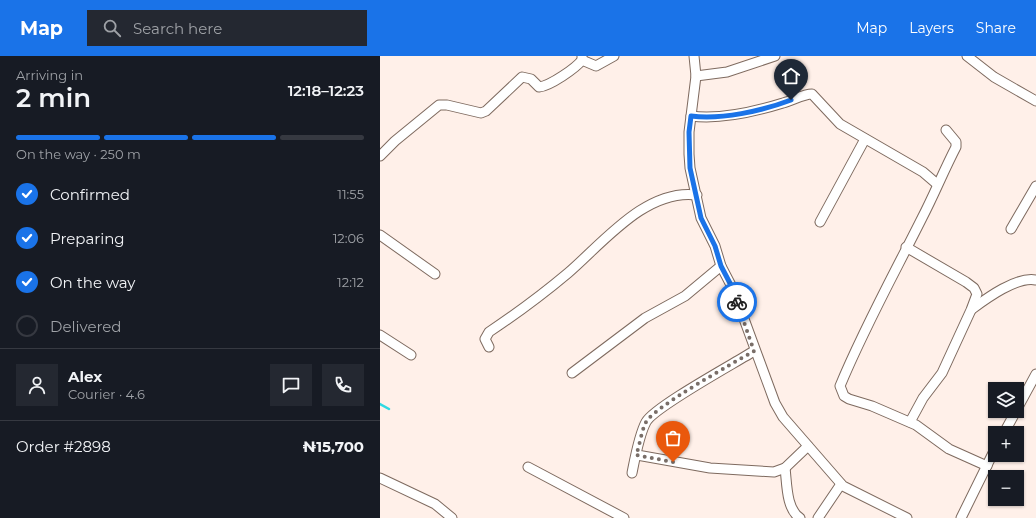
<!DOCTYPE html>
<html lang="en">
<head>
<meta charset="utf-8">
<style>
  :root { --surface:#171b24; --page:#242831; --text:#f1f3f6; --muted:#9ea1a6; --line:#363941; --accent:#1a73e8 }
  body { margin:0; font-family:Montserrat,sans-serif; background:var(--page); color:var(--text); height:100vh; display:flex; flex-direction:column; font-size:15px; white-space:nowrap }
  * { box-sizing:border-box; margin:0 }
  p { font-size:13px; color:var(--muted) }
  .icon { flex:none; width:22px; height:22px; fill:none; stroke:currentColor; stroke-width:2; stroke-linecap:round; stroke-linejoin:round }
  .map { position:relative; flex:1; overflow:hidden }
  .details { display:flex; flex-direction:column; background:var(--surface); width:380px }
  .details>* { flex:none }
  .controls { position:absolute; left:608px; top:326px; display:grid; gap:8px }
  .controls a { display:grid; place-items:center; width:36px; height:36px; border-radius:0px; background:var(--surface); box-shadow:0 1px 3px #0004; font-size:20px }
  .pin { position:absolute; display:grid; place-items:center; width:34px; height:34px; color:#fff; margin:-41px -17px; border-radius:50% 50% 50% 0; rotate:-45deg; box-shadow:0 0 4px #0007 }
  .pin .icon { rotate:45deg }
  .courier { position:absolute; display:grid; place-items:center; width:40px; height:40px; margin:-20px; border:3px solid #1a73e8; border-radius:50%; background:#fff; color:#222; box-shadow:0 1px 5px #0007 }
  .head em { font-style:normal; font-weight:600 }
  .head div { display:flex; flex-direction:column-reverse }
  .head { display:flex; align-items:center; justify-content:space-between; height:68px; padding:0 16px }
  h1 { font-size:26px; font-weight:600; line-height:30px }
  .bar { display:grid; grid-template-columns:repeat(4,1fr); gap:6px 4px; align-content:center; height:48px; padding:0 16px }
  .bar i { height:5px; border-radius:3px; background:var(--line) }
  .bar .current { background:var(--accent) }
  .bar p { grid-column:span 4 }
  .line { display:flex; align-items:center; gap:10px; padding:0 16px; border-top:1px solid var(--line) }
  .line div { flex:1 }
  .round { display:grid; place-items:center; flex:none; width:42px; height:42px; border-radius:0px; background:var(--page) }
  ol { padding:0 16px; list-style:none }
  li { display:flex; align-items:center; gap:12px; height:44px }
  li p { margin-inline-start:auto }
  li .icon { padding:4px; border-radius:50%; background:var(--accent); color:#fff; stroke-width:4 }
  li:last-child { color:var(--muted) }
  li i { width:22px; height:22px; border:2px solid var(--line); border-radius:50% }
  header { display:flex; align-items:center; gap:24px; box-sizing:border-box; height:56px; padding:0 20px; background:var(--accent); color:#fff }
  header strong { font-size:19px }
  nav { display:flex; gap:22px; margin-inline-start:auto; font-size:14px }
  .search { width:280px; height:36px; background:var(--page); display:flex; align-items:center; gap:10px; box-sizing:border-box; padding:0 14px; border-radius:0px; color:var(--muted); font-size:15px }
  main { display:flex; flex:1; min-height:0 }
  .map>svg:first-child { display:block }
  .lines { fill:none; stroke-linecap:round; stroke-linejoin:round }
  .stream { stroke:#2fd9e2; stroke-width:2.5 }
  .minor-casing { stroke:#7e6a5f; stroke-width:11 }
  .minor { stroke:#fff; stroke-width:9 }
  .done { stroke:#796e68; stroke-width:4; stroke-dasharray:0 7.2 }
  .route { stroke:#1a73e8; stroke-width:5 }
</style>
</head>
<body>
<header>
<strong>Map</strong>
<div class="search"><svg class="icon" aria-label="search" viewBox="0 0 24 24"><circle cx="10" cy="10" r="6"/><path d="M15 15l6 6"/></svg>Search here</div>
<nav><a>Map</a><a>Layers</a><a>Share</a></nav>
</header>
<main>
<section class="details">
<div class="head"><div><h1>2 min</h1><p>Arriving in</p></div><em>12:18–12:23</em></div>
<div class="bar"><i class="current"></i><i class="current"></i><i class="current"></i><i></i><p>On the way · 250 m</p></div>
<ol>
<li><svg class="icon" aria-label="check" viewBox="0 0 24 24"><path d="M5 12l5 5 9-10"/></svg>Confirmed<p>11:55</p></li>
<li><svg class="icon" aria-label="check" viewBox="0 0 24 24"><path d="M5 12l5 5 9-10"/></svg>Preparing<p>12:06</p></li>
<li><svg class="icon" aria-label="check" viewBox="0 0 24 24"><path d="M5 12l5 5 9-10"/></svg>On the way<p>12:12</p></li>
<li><i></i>Delivered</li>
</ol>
<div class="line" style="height:72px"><a class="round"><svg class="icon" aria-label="person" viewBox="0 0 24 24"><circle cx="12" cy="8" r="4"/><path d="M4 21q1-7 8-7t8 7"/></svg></a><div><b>Alex</b><p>Courier · 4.6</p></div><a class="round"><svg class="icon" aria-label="chat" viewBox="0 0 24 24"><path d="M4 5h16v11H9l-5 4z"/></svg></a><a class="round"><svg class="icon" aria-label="phone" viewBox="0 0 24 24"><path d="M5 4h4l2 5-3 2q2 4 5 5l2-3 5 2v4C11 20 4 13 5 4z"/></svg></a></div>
<div class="line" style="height:52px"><div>Order #2898</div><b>₦15,700</b></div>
</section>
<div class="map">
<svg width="656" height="462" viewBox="0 0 656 462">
  <rect width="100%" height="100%" fill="#fff0e9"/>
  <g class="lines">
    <path class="stream" d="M0 348 9 353"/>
    <g class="minor-casing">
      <g id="minor">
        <path d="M314 0 316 20 309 76V98L310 112 321 162 335 190 341 210 353 233 395 347 403 361 463 430 527 462"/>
        <path d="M587 0 614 21 656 45"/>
        <path d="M202 4 216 10 234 0"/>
        <path d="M316 20 347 16 395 0"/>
        <path d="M311 60C341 64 374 56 403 47 412 45 423 38 432 38L460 68 543 116 557 128"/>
        <path d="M566 74 576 86V91C564 114 554 139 542 162 514 218 484 272 460 330L464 340 469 343 492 350 536 369 569 393 607 410"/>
        <path d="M0 100 15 85 59 49H67L101 57 106 55 142 21 151 23 159 31C170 30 196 12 202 4V0"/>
        <path d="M440 166 485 83"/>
        <path d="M631 173 656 130"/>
        <path d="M0 179 55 218"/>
        <path d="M526 191 586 226 594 232 597 238 591 254 562 317 543 342 530 366"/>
        <path d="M592 253C607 242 637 220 656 224"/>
        <path d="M0 279 31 299"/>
        <path d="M109 291 105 283 109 276C136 258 163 238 188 217 223 187 266 132 317 139"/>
        <path d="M192 317 265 262 305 240 341 210"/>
        <path d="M637 353 656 318"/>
        <path d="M624 377 636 355"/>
        <path d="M257 399 330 412 394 416 405 412 428 390"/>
        <path d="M148 411 244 462"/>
        <path d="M405 412C407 427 406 453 420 462"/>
        <path d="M252 417C255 402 259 379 266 366 274 351 355 307 374 295"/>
        <path d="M0 422 55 448 72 462"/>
        <path d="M438 462 461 428"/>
        <path d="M581 462 615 393"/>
      </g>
    </g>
    <use href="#minor" class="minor"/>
  </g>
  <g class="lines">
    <path class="done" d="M293 406 256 399C260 389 261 376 266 366 274 351 355 306 374 295L357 246"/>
    <path class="route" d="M357 246 353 233 341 210 335 190 321 162 310 112 309 76 311 60C341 64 382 55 411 44"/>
  </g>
</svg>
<div class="controls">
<a><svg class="icon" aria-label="layers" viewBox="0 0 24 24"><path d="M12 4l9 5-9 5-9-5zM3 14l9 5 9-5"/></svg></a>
<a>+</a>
<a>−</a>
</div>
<div class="pin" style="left:293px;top:406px;background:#ea580c"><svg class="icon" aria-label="bag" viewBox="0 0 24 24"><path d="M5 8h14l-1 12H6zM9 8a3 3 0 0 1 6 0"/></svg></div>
<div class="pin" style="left:411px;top:44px;background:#1f2937"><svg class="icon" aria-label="home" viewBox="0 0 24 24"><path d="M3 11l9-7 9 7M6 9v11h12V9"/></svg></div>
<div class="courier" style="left:357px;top:246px"><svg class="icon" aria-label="bike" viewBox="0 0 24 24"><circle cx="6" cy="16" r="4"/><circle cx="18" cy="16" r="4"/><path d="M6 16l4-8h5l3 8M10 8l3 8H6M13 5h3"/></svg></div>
</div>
</main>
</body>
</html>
